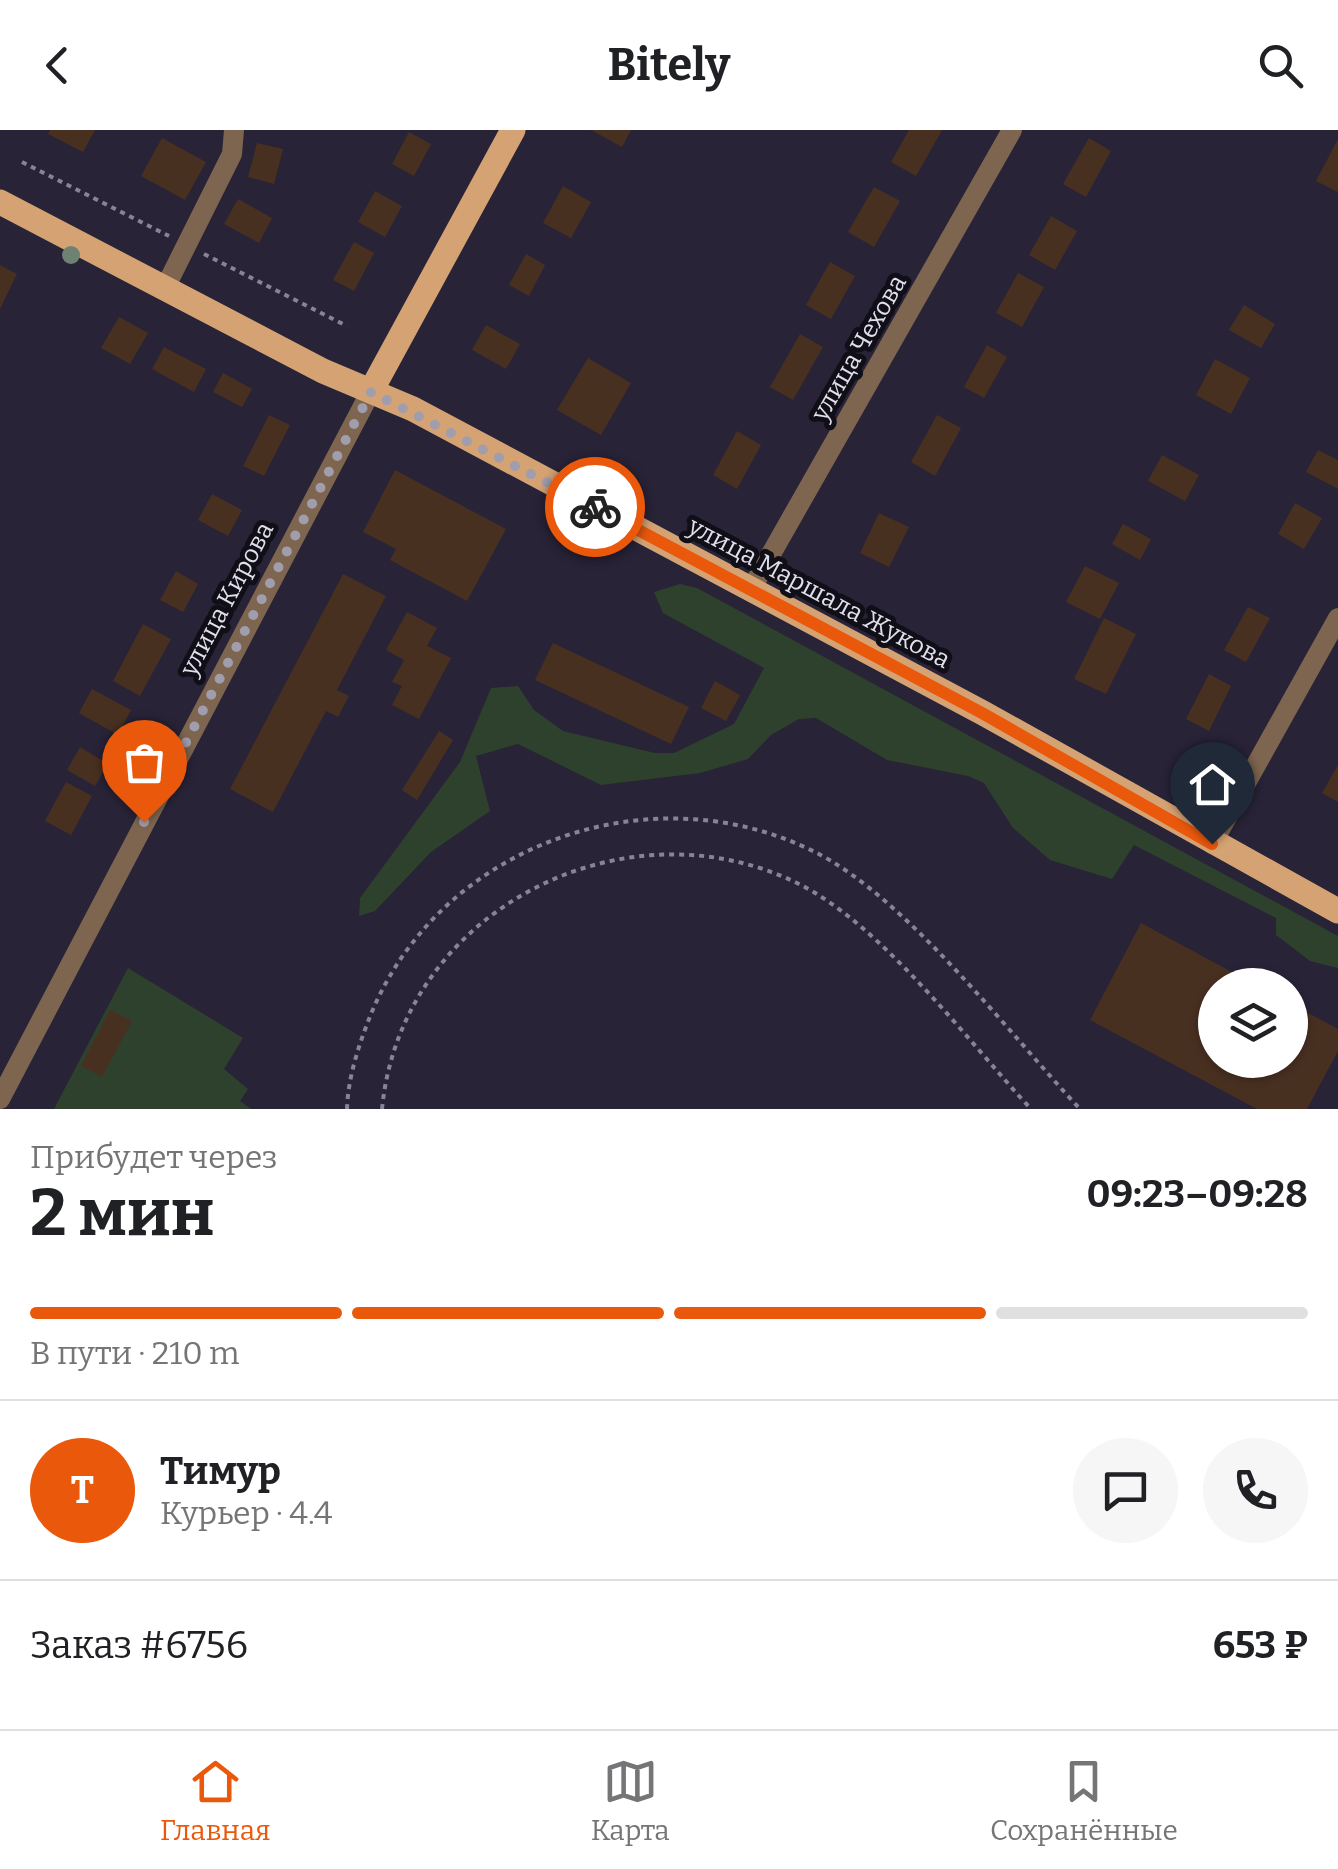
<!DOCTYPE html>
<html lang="ru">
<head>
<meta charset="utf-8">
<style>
  :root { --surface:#fff; --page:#f6f6f6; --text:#202124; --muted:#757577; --line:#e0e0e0; --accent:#ea580c }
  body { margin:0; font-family:Bitter,serif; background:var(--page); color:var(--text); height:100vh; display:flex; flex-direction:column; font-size:38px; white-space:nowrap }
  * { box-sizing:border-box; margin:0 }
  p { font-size:32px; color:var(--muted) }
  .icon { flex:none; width:55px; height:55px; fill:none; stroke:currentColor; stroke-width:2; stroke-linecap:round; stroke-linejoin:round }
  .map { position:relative; height:979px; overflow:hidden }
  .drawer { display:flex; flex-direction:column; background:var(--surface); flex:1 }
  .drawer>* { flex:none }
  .buttons { position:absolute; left:1198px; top:838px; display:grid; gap:20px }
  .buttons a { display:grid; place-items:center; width:110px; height:110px; border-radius:50%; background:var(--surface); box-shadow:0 2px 8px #0004; font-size:50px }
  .pin { position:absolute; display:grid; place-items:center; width:85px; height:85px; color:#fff; margin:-102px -42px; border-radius:50% 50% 50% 0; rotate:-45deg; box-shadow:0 0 10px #0007 }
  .pin .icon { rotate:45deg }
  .courier { position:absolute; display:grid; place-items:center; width:100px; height:100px; margin:-50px; border:8px solid #ea580c; border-radius:50%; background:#fff; color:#222; box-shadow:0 2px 12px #0007 }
  .overview em { font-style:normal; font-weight:700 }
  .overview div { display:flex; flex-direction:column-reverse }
  .overview { display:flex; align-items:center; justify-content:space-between; height:170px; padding:0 30px }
  h1 { font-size:65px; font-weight:700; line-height:75px }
  .bar { display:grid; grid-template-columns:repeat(4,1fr); gap:15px 10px; align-content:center; height:120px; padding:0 30px }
  .bar i { height:12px; border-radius:8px; background:var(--line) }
  .bar .on { background:var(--accent) }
  .bar p { grid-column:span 4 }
  .line { display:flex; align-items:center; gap:25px; padding:0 30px; border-top:2px solid var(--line) }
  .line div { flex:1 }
  .round { display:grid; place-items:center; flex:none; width:105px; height:105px; border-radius:52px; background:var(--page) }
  header { display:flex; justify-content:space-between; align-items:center; height:130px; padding:0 30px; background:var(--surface); font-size:45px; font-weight:700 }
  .tab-bar { display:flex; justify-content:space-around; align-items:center; height:140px; border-top:2px solid var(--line); background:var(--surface); font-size:28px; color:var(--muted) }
  .tab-bar a { display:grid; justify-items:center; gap:5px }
  .tab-bar .on { color:var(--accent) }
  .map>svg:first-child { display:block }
  .green { fill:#2e412d }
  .building { fill:#483021 }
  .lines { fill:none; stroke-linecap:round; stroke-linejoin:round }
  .path { stroke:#888495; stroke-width:4; stroke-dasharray:5 5; stroke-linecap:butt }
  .street { stroke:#7d654f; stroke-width:20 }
  .primary { stroke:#d5a373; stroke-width:25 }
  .tree { fill:#6e8274 }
  .done { stroke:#a09dad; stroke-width:10; stroke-dasharray:0 18 }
  .route { stroke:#ea580c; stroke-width:12 }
  .labels { text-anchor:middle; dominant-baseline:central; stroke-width:10; stroke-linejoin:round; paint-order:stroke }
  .street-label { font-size:25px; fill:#e1dfec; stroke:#100e17 }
</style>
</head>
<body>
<header><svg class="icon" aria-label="back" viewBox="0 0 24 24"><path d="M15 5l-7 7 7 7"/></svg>Bitely<svg class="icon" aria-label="search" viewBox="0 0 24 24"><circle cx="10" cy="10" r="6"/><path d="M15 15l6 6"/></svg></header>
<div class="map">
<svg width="1338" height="979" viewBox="0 0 1338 979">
  <rect width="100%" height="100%" fill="#282337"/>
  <g class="green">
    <path d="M680 454 697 458 1338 806V838L1310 831 1276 805V788L1134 715 1112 749 1050 730 1013 698 984 653 968 646 887 630 816 588 799 589 771 605 748 629 700 643 601 655 518 614 476 626 490 681 431 722 375 781 359 786 360 768 460 632 491 558 518 556 534 580 563 601 655 623H674L734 594 764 538 663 483 654 462Z"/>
    <path d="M128 838 243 908 224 939 248 959 240 971 251 979H54Z"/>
  </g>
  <g class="building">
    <path d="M50 0H95L83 22 48 4Z"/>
    <path d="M591 0H631L622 17Z"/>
    <path d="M909 0H942L916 46 891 32Z"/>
    <path d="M409 2 431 14 414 46 392 34Z"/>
    <path d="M162 8 206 32 185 70 141 46Z"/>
    <path d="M1089 8 1111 21 1086 67 1063 54Z"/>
    <path d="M1338 9V62L1316 51Z"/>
    <path d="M257 13 283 19 274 54 248 47Z"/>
    <path d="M563 56 591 72 571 108 543 93Z"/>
    <path d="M874 57 900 71 874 117 848 102Z"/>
    <path d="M375 61 402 76 385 107 358 92Z"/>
    <path d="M238 69 272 88 259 113 224 94Z"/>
    <path d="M1051 86 1077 101 1055 140 1029 125Z"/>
    <path d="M354 112 374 123 354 161 333 150Z"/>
    <path d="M526 124 545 135 529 166 509 155Z"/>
    <path d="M830 132 855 146 831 189 806 175Z"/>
    <path d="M0 135 17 144 0 179Z"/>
    <path d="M1018 143 1044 157 1022 197 996 183Z"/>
    <path d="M1244 175 1275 194 1261 218 1229 200Z"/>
    <path d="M119 187 148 203 130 234 101 218Z"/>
    <path d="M486 195 520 214 506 239 472 220Z"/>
    <path d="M800 204 823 217 793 270 770 257Z"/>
    <path d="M987 215 1007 227 984 268 964 257Z"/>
    <path d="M164 217 206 239 194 262 152 239Z"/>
    <path d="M588 228 631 253 601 305 557 280Z"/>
    <path d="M1215 229 1250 248 1231 284 1196 265Z"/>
    <path d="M223 243 252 259 242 277 213 262Z"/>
    <path d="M269 285 290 295 264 346 243 336Z"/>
    <path d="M937 285 961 298 935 346 911 332Z"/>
    <path d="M737 301 761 315 737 359 713 345Z"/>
    <path d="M1318 320 1338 330V359L1306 342Z"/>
    <path d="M1162 325 1199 345 1185 371 1148 351Z"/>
    <path d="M395 340 506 399 467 471 390 430 396 419 363 402Z"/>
    <path d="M212 364 242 380 228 406 198 390Z"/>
    <path d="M1295 373 1322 388 1304 419 1278 404Z"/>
    <path d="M879 383 909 397 889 437 860 423Z"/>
    <path d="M1123 394 1151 409 1140 430 1112 414Z"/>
    <path d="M1085 436 1119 453 1100 489 1066 472Z"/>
    <path d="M176 441 198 454 183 482 160 470Z"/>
    <path d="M343 444 386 466 337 560 349 566 338 587 326 581 273 682 230 659Z"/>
    <path d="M1248 477 1270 488 1246 532 1224 520Z"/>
    <path d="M407 482 437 498 427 516 451 528 419 589 392 575 402 556 392 552 404 530 386 520Z"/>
    <path d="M1104 488 1136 504 1106 564 1074 549Z"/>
    <path d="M143 494 171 509 140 566 113 551Z"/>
    <path d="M553 513 689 577 671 614 535 550Z"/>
    <path d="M1209 544 1231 556 1209 601 1186 589Z"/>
    <path d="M715 551 740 565 726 591 701 578Z"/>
    <path d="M92 559 131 580 118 605 79 583Z"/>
    <path d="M439 601 453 610 417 670 402 660Z"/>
    <path d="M80 617 108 634 95 656 67 640Z"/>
    <path d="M1338 635V672L1322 663Z"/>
    <path d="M66 652 92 666 71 705 45 691Z"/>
    <path d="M1141 793 1256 855H1215V930H1290V873L1338 899V921L1307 979H1257L1090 890Z"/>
    <path d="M110 880 132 891 102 947 81 936Z"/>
  </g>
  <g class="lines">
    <g class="path">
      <path d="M22 32 169 106"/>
      <path d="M204 124 347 196"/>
      <path d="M347 979C348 947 359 914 371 884 441 714 651 640 815 722 906 768 1008 902 1080 979"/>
      <path d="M382 979C401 781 623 668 797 753 881 794 967 910 1031 979"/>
    </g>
    <g class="street">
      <path d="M165 158 232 24 234 0"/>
      <path d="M750 461 1012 0"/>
      <path d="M1212 714 1338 488"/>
      <path d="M0 969 371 261"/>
    </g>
    <g class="primary">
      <path d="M0 72 323 241 413 279 983 583 1338 781"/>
      <path d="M371 261 513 0"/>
    </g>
  </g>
  <circle class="tree" cx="71" cy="125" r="9"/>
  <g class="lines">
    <path class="done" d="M144 692 371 262 595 377"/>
    <path class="route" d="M595 377 982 583 1212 714"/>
  </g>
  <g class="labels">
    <g class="street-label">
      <text transform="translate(859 218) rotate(-60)">улица Чехова</text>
      <text transform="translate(819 463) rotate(28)">улица Маршала Жукова</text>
      <text transform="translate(227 469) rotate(-62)">улица Кирова</text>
    </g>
  </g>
</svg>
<div class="buttons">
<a><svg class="icon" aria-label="layers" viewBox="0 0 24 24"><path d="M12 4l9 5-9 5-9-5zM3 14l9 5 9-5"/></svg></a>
</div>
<div class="pin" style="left:144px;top:692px;background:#ea580c"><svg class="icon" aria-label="bag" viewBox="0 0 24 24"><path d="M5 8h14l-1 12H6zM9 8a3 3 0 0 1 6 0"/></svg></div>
<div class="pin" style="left:1212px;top:714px;background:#1f2937"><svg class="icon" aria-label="home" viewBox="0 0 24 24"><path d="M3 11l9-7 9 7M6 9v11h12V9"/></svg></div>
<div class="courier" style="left:595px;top:377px"><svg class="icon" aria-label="bike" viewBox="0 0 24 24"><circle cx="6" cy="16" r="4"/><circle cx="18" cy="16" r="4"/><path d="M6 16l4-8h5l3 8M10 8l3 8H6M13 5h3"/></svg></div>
</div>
<section class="drawer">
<div class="overview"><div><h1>2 мин</h1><p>Прибудет через</p></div><em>09:23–09:28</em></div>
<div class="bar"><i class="on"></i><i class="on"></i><i class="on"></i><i></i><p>В пути · 210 m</p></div>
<div class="line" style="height:180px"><b class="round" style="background:var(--accent);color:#fff">Т</b><div><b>Тимур</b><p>Курьер · 4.4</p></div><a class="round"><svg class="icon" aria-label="chat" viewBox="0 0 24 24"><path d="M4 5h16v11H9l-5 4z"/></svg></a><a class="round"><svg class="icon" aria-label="phone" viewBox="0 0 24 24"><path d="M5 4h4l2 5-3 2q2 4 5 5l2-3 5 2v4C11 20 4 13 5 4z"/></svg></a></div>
<div class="line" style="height:130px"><div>Заказ #6756</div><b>653 ₽</b></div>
</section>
<nav class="tab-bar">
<a class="on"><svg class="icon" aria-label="home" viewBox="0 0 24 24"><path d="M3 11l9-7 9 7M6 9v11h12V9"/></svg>Главная</a>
<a><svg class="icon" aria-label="map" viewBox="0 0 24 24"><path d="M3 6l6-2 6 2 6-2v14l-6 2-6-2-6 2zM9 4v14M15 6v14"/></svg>Карта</a>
<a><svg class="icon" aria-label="saved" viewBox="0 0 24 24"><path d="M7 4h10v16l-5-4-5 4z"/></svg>Сохранённые</a>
</nav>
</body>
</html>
